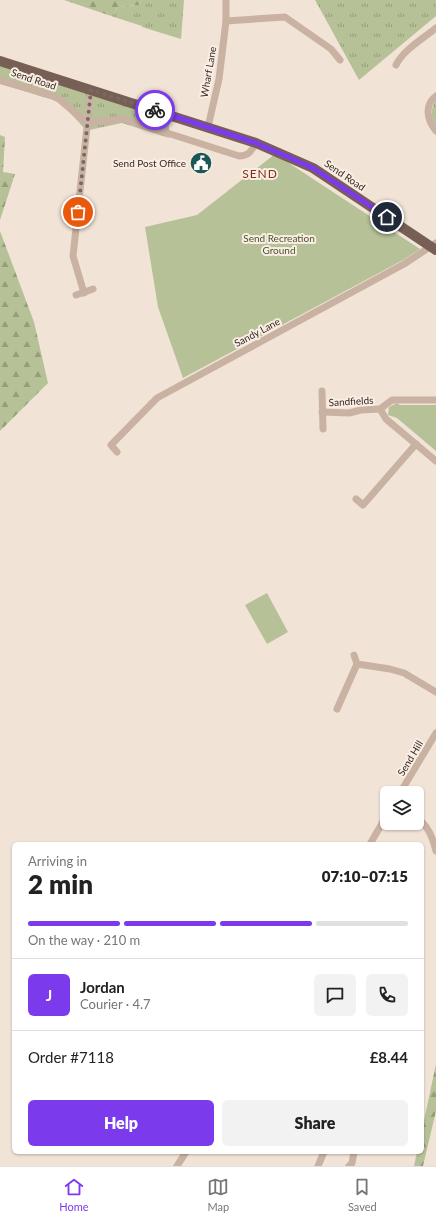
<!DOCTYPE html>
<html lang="en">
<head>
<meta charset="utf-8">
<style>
  :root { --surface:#fff; --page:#f2f2f2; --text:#222; --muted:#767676; --line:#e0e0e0; --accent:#7c3aed }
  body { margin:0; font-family:Lato,sans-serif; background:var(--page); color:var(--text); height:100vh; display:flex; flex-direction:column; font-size:15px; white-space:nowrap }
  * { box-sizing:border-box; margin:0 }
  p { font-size:13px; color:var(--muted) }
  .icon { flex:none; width:22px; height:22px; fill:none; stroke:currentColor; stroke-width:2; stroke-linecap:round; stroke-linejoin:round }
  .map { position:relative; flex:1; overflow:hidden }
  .side { position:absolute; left:12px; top:842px; width:412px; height:312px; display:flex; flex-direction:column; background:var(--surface); border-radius:6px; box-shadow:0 1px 3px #0004 }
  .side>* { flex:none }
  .controls { position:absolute; left:380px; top:786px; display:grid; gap:8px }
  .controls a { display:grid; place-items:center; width:44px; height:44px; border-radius:6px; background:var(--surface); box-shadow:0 1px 3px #0004; font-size:20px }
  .pin { position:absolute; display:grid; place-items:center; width:34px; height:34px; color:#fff; margin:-17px; border:2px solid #fff; border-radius:50%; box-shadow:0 1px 4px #0007 }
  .courier { position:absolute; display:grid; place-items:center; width:40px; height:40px; margin:-20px; border:3px solid #7c3aed; border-radius:50%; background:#fff; color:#222; box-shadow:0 1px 5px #0007 }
  .summary em { font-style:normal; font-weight:800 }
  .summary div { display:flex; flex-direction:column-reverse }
  .summary { display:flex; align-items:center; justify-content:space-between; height:68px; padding:0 16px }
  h1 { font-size:26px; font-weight:800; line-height:30px }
  .bar { display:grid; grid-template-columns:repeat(4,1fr); gap:6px 4px; align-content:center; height:48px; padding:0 16px }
  .bar i { height:5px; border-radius:3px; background:var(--line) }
  .bar .active { background:var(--accent) }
  .bar p { grid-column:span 4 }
  .line { display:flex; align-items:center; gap:10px; padding:0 16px; border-top:1px solid var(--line) }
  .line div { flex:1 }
  .round { display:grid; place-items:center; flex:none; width:42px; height:42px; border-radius:6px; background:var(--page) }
  .primary-button { display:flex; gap:8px; margin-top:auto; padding:8px 16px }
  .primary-button a { flex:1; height:46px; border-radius:6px; background:var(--accent); color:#fff; font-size:16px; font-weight:800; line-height:46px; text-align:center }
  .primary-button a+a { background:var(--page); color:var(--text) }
  .dock { display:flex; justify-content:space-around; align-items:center; height:56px; border-top:1px solid var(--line); background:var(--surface); font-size:11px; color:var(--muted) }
  .dock a { display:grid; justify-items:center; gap:2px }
  .dock .active { color:var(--accent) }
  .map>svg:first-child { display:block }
  .grass { fill:url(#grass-tufts) }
  .forest { fill:url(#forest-firs) }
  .park { fill:#b6c197 }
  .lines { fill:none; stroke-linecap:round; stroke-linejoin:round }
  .minor { stroke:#cab2a3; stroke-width:7 }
  .primary { stroke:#785f56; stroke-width:10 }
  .done { stroke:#776a63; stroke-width:4; stroke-dasharray:0 7.2 }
  .route { stroke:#7c3aed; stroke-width:5 }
  .labels { text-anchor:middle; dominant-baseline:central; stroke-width:4; stroke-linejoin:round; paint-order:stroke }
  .street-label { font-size:10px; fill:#352925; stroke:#faeee4 }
  .poi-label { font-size:10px; fill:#352925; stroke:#faeee4; text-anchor:end }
  .park-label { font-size:10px; fill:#475428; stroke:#faeee4 }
  .quarter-label { font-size:12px; letter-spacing:1px; fill:#872d1c; stroke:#faeee4 }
</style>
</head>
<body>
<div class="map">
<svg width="436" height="1166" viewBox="0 0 436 1166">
  <defs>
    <pattern id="grass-tufts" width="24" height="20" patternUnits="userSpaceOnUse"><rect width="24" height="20" fill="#b6c197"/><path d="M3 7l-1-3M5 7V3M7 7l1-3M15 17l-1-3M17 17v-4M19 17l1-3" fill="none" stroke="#959d7b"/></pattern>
    <pattern id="forest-firs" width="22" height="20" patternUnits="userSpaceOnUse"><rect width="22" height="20" fill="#b6c197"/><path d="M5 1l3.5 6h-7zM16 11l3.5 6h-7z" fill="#959d7b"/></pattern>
  </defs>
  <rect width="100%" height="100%" fill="#f2e3d7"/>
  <g class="grass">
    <path d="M142 0H184L181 39 142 27V26L111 16 118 7 139 5Z"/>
    <path d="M315 0H436V16L359 80Z"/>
    <path d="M0 64 149 113 169 125V138L122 123 89 130 84 128 60 102 0 84Z"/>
    <path d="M436 100V125C430 116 431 108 436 100Z"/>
  </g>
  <g class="forest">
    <path d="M64 0H142L139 5 118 7 111 16Z"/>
    <path d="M0 135 5 137 3 172 15 174 0 220Z"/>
    <path d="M0 231 34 322 48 383 0 431Z"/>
    <path d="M436 1064V1111L423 1166H414L417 1152H422V1130Z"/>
  </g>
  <g class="park">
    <path d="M275 154 420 249 403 260 183 378 158 307 145 227 197 215Z"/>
    <path d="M397 403 400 405H436V451L397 418 388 415 389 407Z"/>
    <path d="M267 593 288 632 267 644 245 605Z"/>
  </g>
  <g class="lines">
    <g class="minor">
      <path d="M226 21 285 17 331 49 340 60"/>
      <path d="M396 65C403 50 424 38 436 28"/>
      <path d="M0 80 53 96 59 99 87 123 122 119 127 120 239 156C249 156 251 151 256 143"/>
      <path d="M436 96C424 105 427 120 436 131"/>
      <path d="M208 127 219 79 226 21V0"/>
      <path d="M84 293 73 256 91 90"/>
      <path d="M76 295 93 289"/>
      <path d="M322 391 323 429"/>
      <path d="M380 409 392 400H436"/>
      <path d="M322 412 349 413 361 410 380 409 386 419 436 461"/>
      <path d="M117 452 111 445 157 398 404 264 436 243"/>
      <path d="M356 499 363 505 416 444"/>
      <path d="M354 655 357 664 390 669 404 673 436 692"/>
      <path d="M337 709 357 664"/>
      <path d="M400 793 436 733"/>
      <path d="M417 818C428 825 433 838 436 851"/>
      <path d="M370 844 387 815"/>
      <path d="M177 1166 186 1152"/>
      <path d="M318 1166 324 1152"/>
      <path d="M349 1166 352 1163 354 1152"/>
    </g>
    <path class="primary" d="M0 61 256 143 313 168 436 250"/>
  </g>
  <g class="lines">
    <path class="done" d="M78 212 91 90 155 110"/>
    <path class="route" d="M155 110 256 143 313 168 387 217"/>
  </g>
  <defs>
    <g id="civic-disc" transform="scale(1.15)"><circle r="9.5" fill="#1a5857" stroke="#faeee4"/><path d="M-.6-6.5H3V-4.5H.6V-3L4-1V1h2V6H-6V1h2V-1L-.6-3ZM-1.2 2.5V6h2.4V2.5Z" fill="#fff"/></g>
  </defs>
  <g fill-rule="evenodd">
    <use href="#civic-disc" x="201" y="163"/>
  </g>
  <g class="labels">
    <g class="street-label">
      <text transform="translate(208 72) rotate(-80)">Wharf Lane</text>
      <text transform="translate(34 79) rotate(18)">Send Road</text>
      <text transform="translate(345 175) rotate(34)">Send Road</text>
      <text transform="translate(257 332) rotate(-28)">Sandy Lane</text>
      <text transform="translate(351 401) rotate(-3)">Sandfields</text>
      <text transform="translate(410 758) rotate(-59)">Send Hill</text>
    </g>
    <g class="poi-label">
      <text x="186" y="163">Send Post Office</text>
    </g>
    <g class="park-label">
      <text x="279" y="238">Send Recreation<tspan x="279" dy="12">Ground</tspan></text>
    </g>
    <g class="quarter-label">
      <text x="260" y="173">SEND</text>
    </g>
  </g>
</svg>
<div class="controls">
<a><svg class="icon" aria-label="layers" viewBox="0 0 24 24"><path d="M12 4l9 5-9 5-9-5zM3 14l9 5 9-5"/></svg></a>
</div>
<div class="pin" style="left:78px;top:212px;background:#ea580c"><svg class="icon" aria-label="bag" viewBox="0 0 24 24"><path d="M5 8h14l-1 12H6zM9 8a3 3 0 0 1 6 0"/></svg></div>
<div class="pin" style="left:387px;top:217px;background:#1f2937"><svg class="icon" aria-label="home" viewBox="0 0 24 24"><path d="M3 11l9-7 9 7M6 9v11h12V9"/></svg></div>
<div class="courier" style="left:155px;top:110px"><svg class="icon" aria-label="bike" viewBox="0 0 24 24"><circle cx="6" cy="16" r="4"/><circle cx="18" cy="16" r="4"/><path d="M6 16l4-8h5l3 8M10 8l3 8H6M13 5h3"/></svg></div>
<section class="side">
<div class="summary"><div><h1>2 min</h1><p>Arriving in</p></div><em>07:10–07:15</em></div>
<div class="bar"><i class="active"></i><i class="active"></i><i class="active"></i><i></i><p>On the way · 210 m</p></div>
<div class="line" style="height:72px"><b class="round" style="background:var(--accent);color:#fff">J</b><div><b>Jordan</b><p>Courier · 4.7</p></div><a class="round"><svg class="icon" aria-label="chat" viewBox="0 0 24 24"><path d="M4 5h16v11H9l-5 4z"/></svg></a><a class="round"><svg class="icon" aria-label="phone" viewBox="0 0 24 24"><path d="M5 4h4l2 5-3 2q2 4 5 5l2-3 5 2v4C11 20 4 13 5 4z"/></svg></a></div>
<div class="line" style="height:52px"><div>Order #7118</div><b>£8.44</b></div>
<div class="primary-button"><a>Help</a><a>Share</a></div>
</section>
</div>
<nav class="dock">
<a class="active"><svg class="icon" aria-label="home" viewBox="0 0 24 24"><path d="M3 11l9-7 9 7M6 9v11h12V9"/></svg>Home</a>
<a><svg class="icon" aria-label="map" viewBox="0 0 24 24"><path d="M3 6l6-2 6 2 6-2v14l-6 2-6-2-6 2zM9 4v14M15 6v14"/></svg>Map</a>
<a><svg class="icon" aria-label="saved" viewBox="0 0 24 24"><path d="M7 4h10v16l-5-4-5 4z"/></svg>Saved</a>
</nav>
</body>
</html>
